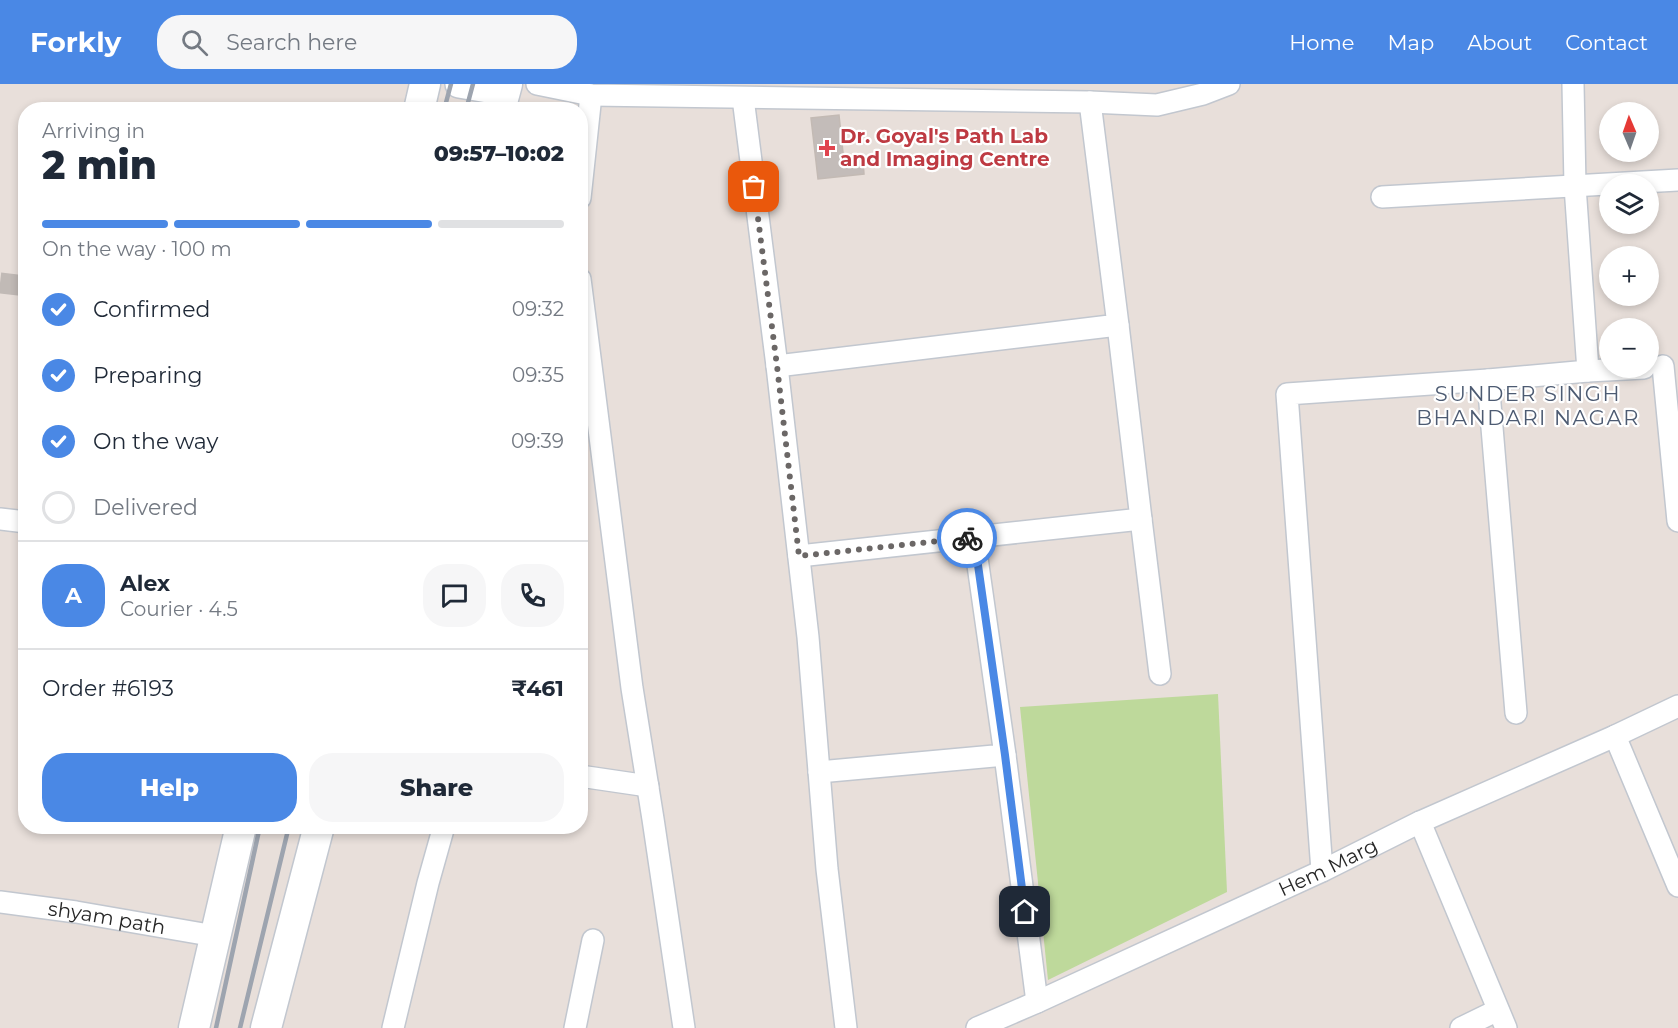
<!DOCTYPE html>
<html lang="en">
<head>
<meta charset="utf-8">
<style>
  :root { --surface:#fff; --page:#f6f6f7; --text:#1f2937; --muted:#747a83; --line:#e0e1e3; --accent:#4a88e5 }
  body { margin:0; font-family:Montserrat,sans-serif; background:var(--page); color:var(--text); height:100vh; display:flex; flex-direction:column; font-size:22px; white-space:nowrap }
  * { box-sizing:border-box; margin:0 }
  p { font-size:20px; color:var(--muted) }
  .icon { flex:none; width:33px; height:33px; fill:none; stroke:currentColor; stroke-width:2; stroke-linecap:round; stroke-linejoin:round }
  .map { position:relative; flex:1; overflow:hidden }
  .details { position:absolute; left:18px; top:18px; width:570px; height:732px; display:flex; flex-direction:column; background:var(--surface); border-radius:24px; box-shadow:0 3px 9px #0003 }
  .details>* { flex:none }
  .needle { width:39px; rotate:358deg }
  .controls { position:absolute; left:1599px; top:18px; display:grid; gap:12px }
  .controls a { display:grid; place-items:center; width:60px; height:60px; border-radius:50%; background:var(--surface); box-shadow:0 3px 9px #0003; font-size:30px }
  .pin { position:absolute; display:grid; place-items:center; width:51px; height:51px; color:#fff; margin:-26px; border-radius:12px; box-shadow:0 3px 9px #0006 }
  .courier { position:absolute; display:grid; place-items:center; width:60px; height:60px; margin:-30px; border:4px solid #4a88e5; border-radius:50%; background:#fff; color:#222; box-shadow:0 2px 8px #0007 }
  .overview em { font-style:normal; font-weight:800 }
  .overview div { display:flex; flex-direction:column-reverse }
  .overview { display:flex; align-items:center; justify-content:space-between; height:102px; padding:0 24px }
  h1 { font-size:39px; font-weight:800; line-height:45px }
  .bar { display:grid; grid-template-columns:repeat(4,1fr); gap:9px 6px; align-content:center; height:72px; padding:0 24px }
  .bar i { height:8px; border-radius:4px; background:var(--line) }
  .bar .current { background:var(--accent) }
  .bar p { grid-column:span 4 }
  .line { display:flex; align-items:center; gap:15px; padding:0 24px; border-top:2px solid var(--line) }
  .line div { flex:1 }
  .round { display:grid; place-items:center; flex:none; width:63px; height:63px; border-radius:24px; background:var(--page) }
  ol { padding:0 24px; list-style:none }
  li { display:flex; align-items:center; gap:18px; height:66px }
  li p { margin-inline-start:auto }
  li .icon { padding:6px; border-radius:50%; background:var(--accent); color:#fff; stroke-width:4 }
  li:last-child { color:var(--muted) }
  li i { width:33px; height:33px; border:3px solid var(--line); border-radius:50% }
  .action { display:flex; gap:12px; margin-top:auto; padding:12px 24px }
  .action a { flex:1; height:69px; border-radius:24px; background:var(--accent); color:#fff; font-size:24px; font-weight:800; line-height:69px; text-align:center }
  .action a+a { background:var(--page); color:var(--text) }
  header { display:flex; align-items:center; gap:36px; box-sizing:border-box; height:84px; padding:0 30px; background:var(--accent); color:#fff }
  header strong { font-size:28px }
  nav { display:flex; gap:33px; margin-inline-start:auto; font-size:21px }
  .search { width:420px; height:54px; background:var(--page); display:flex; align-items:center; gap:15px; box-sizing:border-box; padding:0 21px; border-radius:24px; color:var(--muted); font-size:22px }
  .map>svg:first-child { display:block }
  .green { fill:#bed99b }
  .building { fill:#c3bcb9; stroke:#c3bab4; stroke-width:1.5 }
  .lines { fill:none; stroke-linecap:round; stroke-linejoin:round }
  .minor-tunnel { stroke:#c1bab6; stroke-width:21; stroke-dasharray:21 10; stroke-linecap:butt }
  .minor-casing { stroke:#c2c7cf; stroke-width:24 }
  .tertiary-casing { stroke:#c2c7cf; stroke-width:30 }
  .secondary-casing { stroke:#c2c7cf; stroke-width:33 }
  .minor { stroke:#fff; stroke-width:21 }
  .tertiary { stroke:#fff; stroke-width:27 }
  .secondary { stroke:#fff; stroke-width:30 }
  .rail { stroke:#9da4af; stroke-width:4.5 }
  .done { stroke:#6b6766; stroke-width:6; stroke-dasharray:0 10.8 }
  .route { stroke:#4a88e5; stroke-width:8 }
  .health-dot { fill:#e0444e; stroke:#fff; stroke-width:2 }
  .labels { text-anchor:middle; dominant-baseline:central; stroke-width:4.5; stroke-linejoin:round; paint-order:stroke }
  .health-label { font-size:20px; font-weight:bold; fill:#be3a42; stroke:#fff; text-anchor:start }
  .street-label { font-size:20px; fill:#272727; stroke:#fff }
  .neighbourhood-label { font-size:21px; letter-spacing:1.5px; fill:#4d5b72; stroke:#fff }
</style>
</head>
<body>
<header>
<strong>Forkly</strong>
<div class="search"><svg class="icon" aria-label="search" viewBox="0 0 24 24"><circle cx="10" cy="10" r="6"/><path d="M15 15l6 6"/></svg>Search here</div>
<nav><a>Home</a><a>Map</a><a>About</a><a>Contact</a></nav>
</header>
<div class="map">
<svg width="1678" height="944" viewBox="0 0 1678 944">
  <rect width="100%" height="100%" fill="#e8dfda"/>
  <path class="green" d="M1218 610 1227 808 1048 896 1020 623Z"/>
  <path class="building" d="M839 31 844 78 863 76 864 90 818 95 811 34Z"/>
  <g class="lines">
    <path class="minor-tunnel" d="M0 199 26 202"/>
    <g class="minor-casing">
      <g id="minor">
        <path d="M537 0 591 11 1090 18 1157 21 1203 10 1229 0"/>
        <path d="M743 14 777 282 808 553 827 785 846 944"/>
        <path d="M1382 113 1678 96"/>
        <path d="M580 114 591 11"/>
        <path d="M580 195 632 604 653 735 684 944"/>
        <path d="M777 282 1118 241 1090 18"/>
        <path d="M1663 282 1678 437"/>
        <path d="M1588 287 1644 284"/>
        <path d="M1488 296 1516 629"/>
        <path d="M0 435 26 438"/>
        <path d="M1141 435 1160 590"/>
        <path d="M799 472 1141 435 1118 241"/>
        <path d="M1615 652 1678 802"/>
        <path d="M1005 671 1037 918"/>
        <path d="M819 688 1005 671 974 453"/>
        <path d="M580 692 648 702"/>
        <path d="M1420 738 1506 944"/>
        <path d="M1322 787 1287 310 1488 296 1588 287 1575 102 1573 0"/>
        <path id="s1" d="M0 818 76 828 215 852"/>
        <path d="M393 944 428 799 444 742"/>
        <path d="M575 944 593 856"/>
        <path id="s2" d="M977 944 1037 918 1322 787 1420 738 1615 652 1678 622"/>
        <path d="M1461 944 1498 926"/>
      </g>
    </g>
    <g class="tertiary-casing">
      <path id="tertiary" d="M459 0 505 8"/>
    </g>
    <g class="secondary-casing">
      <g id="secondary">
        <path d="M419 26 425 0"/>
        <path d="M500 26 507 0"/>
        <path d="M194 944 241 742"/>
        <path d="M266 944 319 742"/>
      </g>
    </g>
    <use href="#minor" class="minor"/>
    <use href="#tertiary" class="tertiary"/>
    <use href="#secondary" class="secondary"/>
    <g class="rail">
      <path d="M444 26 451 0"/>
      <path d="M466 26 473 0"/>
      <path d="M216 944 260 742"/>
      <path d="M240 944 289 742"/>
    </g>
  </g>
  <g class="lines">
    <path class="done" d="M754 103 777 282 799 472 967 454"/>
    <path class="route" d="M967 454 974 453 1005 671 1025 828"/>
  </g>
  <path class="health-dot" d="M824 55h6v6h6v6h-6v6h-6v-6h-6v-6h6z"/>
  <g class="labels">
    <g class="health-label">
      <text x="840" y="52">Dr. Goyal's Path Lab<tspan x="840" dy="23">and Imaging Centre</tspan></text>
    </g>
    <g class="street-label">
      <text stroke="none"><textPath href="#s2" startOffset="386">Hem Marg</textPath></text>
      <text stroke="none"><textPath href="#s1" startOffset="108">shyam path</textPath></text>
    </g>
    <g class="neighbourhood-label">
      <text x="1528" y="309">SUNDER SINGH<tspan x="1528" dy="24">BHANDARI NAGAR</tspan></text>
    </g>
  </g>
</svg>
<div class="controls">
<a><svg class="needle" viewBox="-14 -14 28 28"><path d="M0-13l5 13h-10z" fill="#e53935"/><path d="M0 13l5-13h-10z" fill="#747a83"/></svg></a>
<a><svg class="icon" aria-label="layers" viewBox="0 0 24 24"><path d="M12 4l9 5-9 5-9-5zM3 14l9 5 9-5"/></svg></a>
<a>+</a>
<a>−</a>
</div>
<div class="pin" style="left:754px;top:103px;background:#ea580c"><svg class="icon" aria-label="bag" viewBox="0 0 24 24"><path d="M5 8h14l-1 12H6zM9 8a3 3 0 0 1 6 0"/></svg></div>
<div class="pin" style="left:1025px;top:828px;background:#1f2937"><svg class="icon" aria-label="home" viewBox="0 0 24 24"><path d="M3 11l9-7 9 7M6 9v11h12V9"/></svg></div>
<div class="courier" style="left:967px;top:454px"><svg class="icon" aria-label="bike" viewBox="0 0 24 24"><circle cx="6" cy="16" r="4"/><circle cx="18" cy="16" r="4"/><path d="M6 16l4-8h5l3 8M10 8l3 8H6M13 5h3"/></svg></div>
<section class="details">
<div class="overview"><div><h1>2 min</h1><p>Arriving in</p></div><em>09:57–10:02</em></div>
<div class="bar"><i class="current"></i><i class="current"></i><i class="current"></i><i></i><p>On the way · 100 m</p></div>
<ol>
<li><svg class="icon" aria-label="check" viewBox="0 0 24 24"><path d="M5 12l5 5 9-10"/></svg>Confirmed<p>09:32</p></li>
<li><svg class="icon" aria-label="check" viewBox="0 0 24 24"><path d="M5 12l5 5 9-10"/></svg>Preparing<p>09:35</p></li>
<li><svg class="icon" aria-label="check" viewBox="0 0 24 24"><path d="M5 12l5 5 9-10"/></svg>On the way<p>09:39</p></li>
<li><i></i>Delivered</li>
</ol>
<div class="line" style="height:108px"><b class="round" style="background:var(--accent);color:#fff">A</b><div><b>Alex</b><p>Courier · 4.5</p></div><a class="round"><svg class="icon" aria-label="chat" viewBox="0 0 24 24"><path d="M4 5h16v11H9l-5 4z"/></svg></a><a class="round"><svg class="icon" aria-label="phone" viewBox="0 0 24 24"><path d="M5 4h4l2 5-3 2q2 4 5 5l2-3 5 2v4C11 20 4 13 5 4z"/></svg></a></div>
<div class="line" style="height:78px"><div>Order #6193</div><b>₹461</b></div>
<div class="action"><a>Help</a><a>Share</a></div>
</section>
</div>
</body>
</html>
